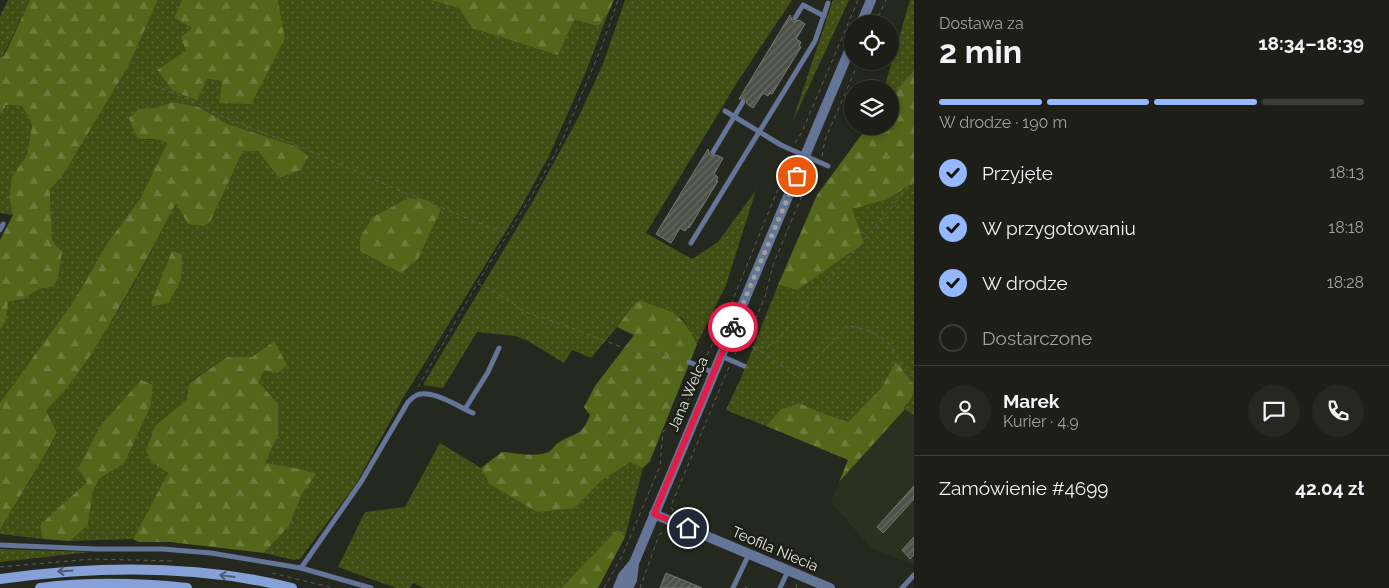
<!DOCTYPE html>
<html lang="pl">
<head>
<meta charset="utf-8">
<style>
  :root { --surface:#1c1e17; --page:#252720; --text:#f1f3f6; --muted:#a0a2a1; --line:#3a3c36; --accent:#94b7fd }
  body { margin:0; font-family:Raleway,sans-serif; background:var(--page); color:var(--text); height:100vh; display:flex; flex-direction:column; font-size:19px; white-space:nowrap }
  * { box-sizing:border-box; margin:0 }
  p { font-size:16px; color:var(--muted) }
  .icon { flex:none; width:28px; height:28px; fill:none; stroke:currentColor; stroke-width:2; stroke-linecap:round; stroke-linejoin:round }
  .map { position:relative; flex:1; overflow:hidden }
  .details { display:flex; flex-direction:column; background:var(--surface); width:475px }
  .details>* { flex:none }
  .buttons { position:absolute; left:844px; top:15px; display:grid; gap:10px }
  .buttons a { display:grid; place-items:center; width:55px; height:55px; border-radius:50%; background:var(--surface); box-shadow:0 2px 8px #0003,0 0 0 1px var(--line); font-size:25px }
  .pin { position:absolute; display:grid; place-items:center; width:42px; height:42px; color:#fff; margin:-21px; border:2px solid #fff; border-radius:50%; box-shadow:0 1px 5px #0007 }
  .courier { position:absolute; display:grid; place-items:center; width:50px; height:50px; margin:-25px; border:4px solid #e11d48; border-radius:50%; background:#fff; color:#222; box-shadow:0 1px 6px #0007 }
  .headline em { font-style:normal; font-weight:700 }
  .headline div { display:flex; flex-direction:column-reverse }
  .headline { display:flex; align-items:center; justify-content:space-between; height:85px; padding:0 25px }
  h1 { font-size:32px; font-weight:700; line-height:38px }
  .bar { display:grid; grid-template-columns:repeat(4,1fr); gap:8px 5px; align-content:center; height:60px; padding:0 25px }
  .bar i { height:6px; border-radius:4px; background:var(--line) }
  .bar .current { background:var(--accent) }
  .bar p { grid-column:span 4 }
  .line { display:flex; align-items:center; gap:12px; padding:0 25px; border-top:1px solid var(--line) }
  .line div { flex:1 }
  .round { display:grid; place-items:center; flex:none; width:52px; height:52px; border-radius:26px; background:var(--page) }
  ol { padding:0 25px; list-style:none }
  li { display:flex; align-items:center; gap:15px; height:55px }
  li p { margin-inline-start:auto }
  li .icon { padding:5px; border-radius:50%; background:var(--accent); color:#111; stroke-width:4 }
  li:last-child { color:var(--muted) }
  li i { width:28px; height:28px; border:2px solid var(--line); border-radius:50% }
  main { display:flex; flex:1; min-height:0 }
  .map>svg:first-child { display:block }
  .built { fill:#2c3021 }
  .grass { fill:url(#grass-dots) }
  .forest { fill:url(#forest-firs) }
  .building { fill:url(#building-hatch); stroke:#777b70 }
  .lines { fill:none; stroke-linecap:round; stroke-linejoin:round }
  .path { stroke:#5e6058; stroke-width:1; stroke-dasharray:4 4; stroke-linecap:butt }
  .service { stroke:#647597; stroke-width:5 }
  .minor { stroke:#647597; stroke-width:10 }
  .secondary { stroke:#86a1d8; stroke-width:10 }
  .oneway { stroke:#4c5a6d }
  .done { stroke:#9fa19a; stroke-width:5; stroke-dasharray:0 9 }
  .route { stroke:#e11d48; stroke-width:6 }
  .labels { text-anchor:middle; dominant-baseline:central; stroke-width:5; stroke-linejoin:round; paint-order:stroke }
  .street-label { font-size:15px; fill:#e0e2dc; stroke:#1c1f16 }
</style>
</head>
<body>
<main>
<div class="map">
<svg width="914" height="588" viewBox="0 0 914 588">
  <defs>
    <pattern id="grass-dots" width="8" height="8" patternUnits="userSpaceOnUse" patternTransform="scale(1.25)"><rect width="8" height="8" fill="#414f15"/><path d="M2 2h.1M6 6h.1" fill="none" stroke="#5c6836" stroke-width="1.8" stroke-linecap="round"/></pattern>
    <pattern id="forest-firs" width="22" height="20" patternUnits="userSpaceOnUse" patternTransform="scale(1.25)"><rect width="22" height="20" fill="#54661a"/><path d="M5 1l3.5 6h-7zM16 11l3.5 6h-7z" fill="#6c7c3b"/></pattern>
    <pattern id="building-hatch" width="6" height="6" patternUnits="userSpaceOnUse" patternTransform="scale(1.25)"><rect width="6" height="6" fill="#4d5147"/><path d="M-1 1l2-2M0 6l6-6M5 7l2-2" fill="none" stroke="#666a61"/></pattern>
  </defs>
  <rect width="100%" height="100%" fill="#25281f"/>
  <path class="built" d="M905 409 914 415V565L871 548 831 502 839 482Z"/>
  <g class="grass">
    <path d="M8 0H30L3 56 0 57V16Z"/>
    <path d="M158 0H182L174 18 192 28 186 52 157 71 196 99 207 79 222 81 219 103 285 38 278 0H430L459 8 473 28 574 20 599 26 609 11 585 74 549 156 521 207 403 398 356 484 300 559 294 560 264 553 289 526 302 494 315 474 301 469 264 464 278 435 259 383 274 341 252 357H227L189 382 187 399 155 426 152 461 168 473 133 539 70 541 88 525 93 491 100 478 124 464 151 406 153 385 87 482 41 525 43 539 0 534V530C18 498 39 467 57 434L46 411C64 393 77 374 91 353 123 306 151 254 176 202L210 222 243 151H258L279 178 295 146 228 124 199 107 173 102 154 108 138 109 129 118 142 140 159 139 167 143 140 199 108 242 73 302 0 403V330L5 320 8 302 24 299 39 289 53 287 50 189 62 177 129 65Z"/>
    <path d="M625 0H792L738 81 646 233 692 259 718 242 756 190 726 285 697 344 683 319 660 307 635 303 617 327 591 358 572 350 564 363 528 341 515 336 477 332 443 388 423 385 533 201 579 116 603 64Z"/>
    <path d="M833 0H849L792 123Z"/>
    <path d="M910 0H914V70L890 98V89H884Z"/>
    <path d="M6 105 22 106 32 125 27 155 12 178 9 197 13 215 0 213V116Z"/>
    <path d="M914 183V415L904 409 912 398 896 362 882 387 848 422 820 412 799 403 781 409 766 426 726 410 740 380 778 285 797 290 810 279 852 209 886 200Z"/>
    <path d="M440 443 481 468 489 484 508 495 575 508 601 481 630 461 643 468 625 537 621 532 561 588H424L413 583 410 588H396L338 567 365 512 405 507Z"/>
    <path d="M0 549 90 552 0 562Z"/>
  </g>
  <g class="forest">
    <path d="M30 0H158L129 65 62 177 50 189 52 242 62 251 58 278 53 287 39 289 24 299 8 302 6 320 0 330V240L13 215 9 197 12 177 27 155 32 125 22 106 6 105 0 116V57L4 56Z"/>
    <path d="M182 0H278L285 38 251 104 219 103 222 81 207 79 197 100 173 91 157 70 186 51 181 37 192 28 174 18Z"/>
    <path d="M430 0H614L609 11 599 26 574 20 558 55 472 28 459 8Z"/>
    <path d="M914 70V183L886 200 852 209 864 243 797 290 778 285 817 195 868 126H890V98Z"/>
    <path d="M173 102 199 107 228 124 295 146 308 156 301 170 279 178 258 151H243L210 222 204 226 188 224 176 203C159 236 142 269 123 301 101 340 78 378 46 411L57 433C39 467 18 498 0 530V403L73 302 108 242 140 199 167 143C144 131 141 154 129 118L138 109 154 108Z"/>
    <path d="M409 198 426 200 441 209 418 259 401 273 360 251V238L373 217Z"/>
    <path d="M172 251 182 254 181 279 169 303 152 306V301Z"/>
    <path d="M641 300C647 304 653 305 659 307 683 315 686 324 697 344L650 461 643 468 630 462 601 481 575 508 537 512 489 484 481 468 502 452C515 453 533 457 546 453 551 452 554 446 558 443 575 432 582 437 590 415L584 407 595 386 634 335 617 327 635 303Z"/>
    <path d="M274 341 287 365 278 373 264 370 259 383 278 404V435L265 463 301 469 316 474 302 494 289 526 264 553 170 542H139L133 539 168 473 151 461 146 451 155 426 187 399 189 383 227 357H252Z"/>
    <path d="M896 361 914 386 912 398 904 408 905 409 839 482 848 460 766 426 781 409 799 403 820 412 848 422 882 387Z"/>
    <path d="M141 380 153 385 151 406 124 464 100 478 93 491 88 525 70 541 43 539 40 525 87 482 78 469 99 428Z"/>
    <path d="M617 530 621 532 625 537 598 588H561Z"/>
  </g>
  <g class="building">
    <path d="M790 15 793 22 799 20 805 24 796 39 801 42 799 46 801 47 772 94 770 93 768 96 763 93 753 108 747 104 746 99H739Z"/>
    <path d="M708 149 710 155H716L723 158 714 174 718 177 716 181H718L689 228 688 227 685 231 680 228 671 243 656 234Z"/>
    <path d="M914 486V499L883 533 877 527Z"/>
    <path d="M914 537V555L910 559 902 550Z"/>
    <path d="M666 573 702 588H660Z"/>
  </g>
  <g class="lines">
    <g class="path">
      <path d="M875 24 886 0"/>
      <path d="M141 77 148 83 195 102 228 119 301 147 389 186 506 234"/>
      <path d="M795 143 802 132 858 0"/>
      <path d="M822 156 825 140 859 61"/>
      <path d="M478 284 494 291 525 312 564 325 621 347 649 350 683 360"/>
      <path d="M738 343 762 352 796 376 802 375 846 326C860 327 876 332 887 342 899 353 896 366 914 377"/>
      <path d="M752 347H765L776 342 914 181"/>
      <path d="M735 354 752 327 765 297 773 265 808 181 816 169"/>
      <path d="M704 362 731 304 785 172 789 156"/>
      <path d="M418 387 484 272 531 197 562 141 602 46 618 0"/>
      <path d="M690 396 699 375"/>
      <path d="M673 511 671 506 673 501 729 367"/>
      <path d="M0 567 92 559 174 561"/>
      <path d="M272 573 334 588"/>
      <path d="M745 587 747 588"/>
      <path d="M604 588 623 554 660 466 663 432 683 410 689 398"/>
      <path d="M640 588 659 535 665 531"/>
      <path d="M796 588 797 584"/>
    </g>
    <g class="service">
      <path d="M795 18 803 5 824 16"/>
      <path d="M725 111 781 145 828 166"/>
      <path d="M713 152 743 102"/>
      <path d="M0 230 3 224"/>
      <path d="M691 243 815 41 828 3"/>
      <path d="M721 356 744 366"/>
      <path d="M689 362 714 373"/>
      <path d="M465 409 488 372 499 348"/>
      <path d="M0 545 96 549H162L211 553 301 568 371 588"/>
      <path d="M301 568 361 482 408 402C410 400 414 396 417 395 432 389 459 407 473 413"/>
      <path d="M733 588 749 554"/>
      <path d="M780 588 788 571"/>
      <path d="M902 588 914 575"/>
    </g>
    <g class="minor">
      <path d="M861 24 871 0"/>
      <path d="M654 514 830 588"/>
      <path d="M618 588 623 576 634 563 852 44"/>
      <path d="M628 588 632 580 634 564"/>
    </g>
    <g class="secondary">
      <path d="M0 579C96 566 198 564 292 588"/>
      <path d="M40 588C88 582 139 583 187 588"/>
    </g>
  </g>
  <defs><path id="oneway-shaft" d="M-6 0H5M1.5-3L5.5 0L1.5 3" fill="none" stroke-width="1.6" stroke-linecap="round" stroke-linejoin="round" transform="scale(1.25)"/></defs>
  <g class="oneway">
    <use href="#oneway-shaft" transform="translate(65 571) rotate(176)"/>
    <use href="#oneway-shaft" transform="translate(227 576) rotate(-172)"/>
  </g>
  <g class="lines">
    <path class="done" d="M733 327 797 176"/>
    <path class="route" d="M688 528 654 514 733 327"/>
  </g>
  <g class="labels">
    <g class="street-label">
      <text transform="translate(688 394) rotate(-67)">Jana Welca</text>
      <text transform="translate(775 549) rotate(23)">Teofila Niecia</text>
    </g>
  </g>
</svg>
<div class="buttons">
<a><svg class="icon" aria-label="locate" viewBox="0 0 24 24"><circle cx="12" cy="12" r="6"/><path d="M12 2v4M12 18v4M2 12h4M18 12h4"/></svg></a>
<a><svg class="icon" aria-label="layers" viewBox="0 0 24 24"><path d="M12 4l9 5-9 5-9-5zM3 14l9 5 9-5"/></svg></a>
</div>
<div class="pin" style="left:797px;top:176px;background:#ea580c"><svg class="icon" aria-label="bag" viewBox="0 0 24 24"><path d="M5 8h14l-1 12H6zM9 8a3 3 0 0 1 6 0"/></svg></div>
<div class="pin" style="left:688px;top:528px;background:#1f2937"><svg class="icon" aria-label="home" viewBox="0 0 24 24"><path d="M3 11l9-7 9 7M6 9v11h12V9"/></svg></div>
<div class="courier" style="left:733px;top:327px"><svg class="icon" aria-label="bike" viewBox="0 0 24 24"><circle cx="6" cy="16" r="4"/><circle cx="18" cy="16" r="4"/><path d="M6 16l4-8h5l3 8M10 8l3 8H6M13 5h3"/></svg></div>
</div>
<section class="details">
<div class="headline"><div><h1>2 min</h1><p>Dostawa za</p></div><em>18:34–18:39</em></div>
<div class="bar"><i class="current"></i><i class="current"></i><i class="current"></i><i></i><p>W drodze · 190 m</p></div>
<ol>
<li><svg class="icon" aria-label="check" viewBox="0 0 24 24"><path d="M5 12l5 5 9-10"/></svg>Przyjęte<p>18:13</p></li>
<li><svg class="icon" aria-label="check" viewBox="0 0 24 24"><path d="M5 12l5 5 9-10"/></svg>W przygotowaniu<p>18:18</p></li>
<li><svg class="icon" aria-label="check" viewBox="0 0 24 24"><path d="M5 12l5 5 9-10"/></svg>W drodze<p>18:28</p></li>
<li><i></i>Dostarczone</li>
</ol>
<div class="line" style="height:90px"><a class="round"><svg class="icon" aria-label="person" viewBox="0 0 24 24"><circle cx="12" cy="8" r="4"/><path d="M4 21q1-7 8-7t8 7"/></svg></a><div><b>Marek</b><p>Kurier · 4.9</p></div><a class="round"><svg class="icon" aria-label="chat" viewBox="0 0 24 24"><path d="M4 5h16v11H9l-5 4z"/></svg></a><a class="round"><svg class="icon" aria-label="phone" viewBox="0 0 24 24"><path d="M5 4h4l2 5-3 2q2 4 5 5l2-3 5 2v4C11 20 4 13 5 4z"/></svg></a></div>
<div class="line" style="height:65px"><div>Zamówienie #4699</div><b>42.04 zł</b></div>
</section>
</main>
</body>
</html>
